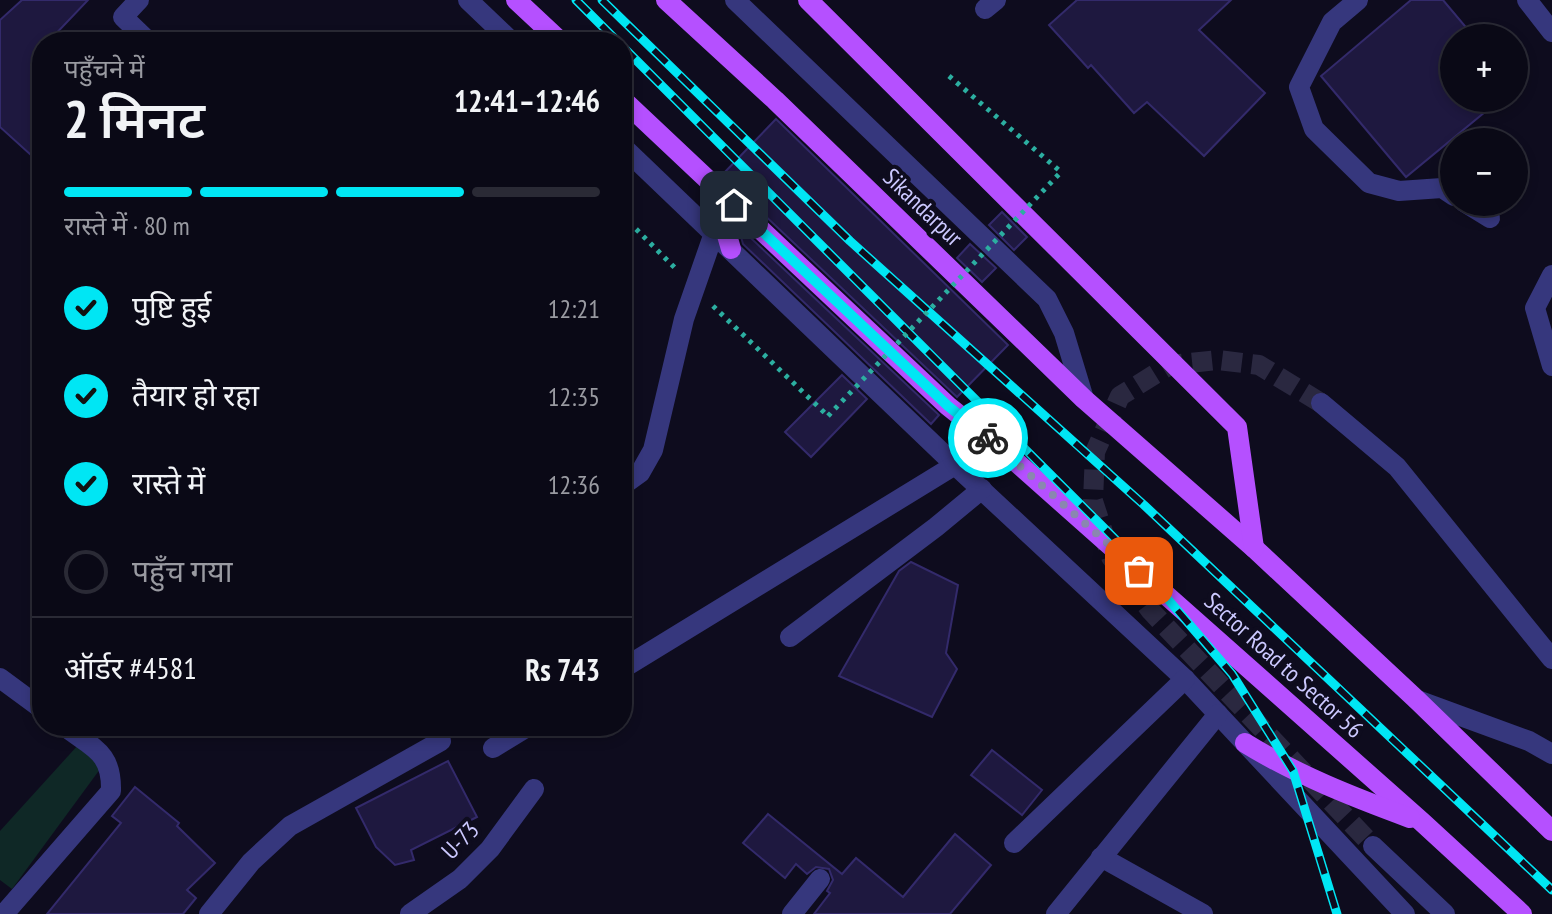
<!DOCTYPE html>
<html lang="hi">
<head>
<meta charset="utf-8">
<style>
  :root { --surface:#0a0916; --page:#13121f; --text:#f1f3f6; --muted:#999aa1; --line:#2a2a35; --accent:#00e6f4 }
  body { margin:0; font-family:"PT Sans Narrow","Noto Sans Devanagari",sans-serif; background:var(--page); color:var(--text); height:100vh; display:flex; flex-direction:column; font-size:30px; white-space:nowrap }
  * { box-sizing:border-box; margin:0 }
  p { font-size:26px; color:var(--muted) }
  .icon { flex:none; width:44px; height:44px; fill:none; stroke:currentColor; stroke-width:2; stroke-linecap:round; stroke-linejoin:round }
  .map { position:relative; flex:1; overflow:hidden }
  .details { position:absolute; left:32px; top:32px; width:600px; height:704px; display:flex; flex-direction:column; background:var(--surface); border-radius:32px; box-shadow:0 4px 12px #0003,0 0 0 2px var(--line) }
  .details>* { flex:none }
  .fabs { position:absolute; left:1440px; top:24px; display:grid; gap:16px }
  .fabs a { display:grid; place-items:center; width:88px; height:88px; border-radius:50%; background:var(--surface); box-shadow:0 4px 12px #0003,0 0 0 2px var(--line); font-size:40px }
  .pin { position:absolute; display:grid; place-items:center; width:68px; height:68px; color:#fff; margin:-34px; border-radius:16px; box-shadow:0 4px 12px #0006 }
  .courier { position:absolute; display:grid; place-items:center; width:80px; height:80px; margin:-40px; border:6px solid #00e6f4; border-radius:50%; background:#fff; color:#222; box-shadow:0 2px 10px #0007 }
  .overview em { font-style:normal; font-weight:600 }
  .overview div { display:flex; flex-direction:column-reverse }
  .overview { display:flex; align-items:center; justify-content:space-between; height:136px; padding:0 32px }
  h1 { font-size:52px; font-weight:600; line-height:60px }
  .bar { display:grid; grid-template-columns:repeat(4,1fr); gap:12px 8px; align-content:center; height:96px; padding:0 32px }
  .bar i { height:10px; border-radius:6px; background:var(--line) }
  .bar .current { background:var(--accent) }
  .bar p { grid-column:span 4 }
  .line { display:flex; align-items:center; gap:20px; padding:0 32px; border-top:2px solid var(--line) }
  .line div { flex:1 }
  ol { padding:0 32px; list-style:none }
  li { display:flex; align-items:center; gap:24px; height:88px }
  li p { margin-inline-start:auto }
  li .icon { padding:8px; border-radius:50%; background:var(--accent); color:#111; stroke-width:4 }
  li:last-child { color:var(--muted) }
  li i { width:44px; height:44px; border:4px solid var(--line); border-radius:50% }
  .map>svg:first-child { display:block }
  .green { fill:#0f2826 }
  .building { fill:#1e183f; stroke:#332a6b; stroke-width:2 }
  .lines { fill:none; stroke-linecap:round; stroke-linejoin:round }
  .minor-tunnel { stroke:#2a2840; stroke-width:20; stroke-dasharray:20 10; stroke-linecap:butt }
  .path { stroke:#2cafa1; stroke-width:5; stroke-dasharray:4 6; stroke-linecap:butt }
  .minor { stroke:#36377d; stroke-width:20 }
  .major { stroke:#b550ff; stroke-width:20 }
  .rail-casing { stroke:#00e6f4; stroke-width:9 }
  .rail { stroke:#0e0c1e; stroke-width:6; stroke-dasharray:18; stroke-linecap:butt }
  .path-bridge { stroke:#2cafa1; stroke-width:5; stroke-dasharray:4 6; stroke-linecap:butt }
  .done { stroke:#8a87b0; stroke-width:8; stroke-dasharray:0 14.4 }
  .route { stroke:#00e6f4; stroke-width:10 }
  .labels { text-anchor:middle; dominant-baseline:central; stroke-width:8; stroke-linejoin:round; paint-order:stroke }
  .street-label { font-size:24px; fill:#ccc9ff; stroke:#0e0c1e }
</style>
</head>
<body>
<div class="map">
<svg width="1552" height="914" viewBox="0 0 1552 914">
  <rect width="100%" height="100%" fill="#0e0c1e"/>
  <path class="green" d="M79 744 106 761 12 889 0 880V831Z"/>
  <g class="building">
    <path d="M22 0H88L48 42H42V48L37 53 42 58V165L0 127V20Z"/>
    <path d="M1077 0H1231L1199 30 1265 93 1204 156 1147 102 1134 113 1091 65 1088 68 1049 25Z"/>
    <path d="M1411 0H1443L1475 38H1454V98H1502L1406 177 1321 76Z"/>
    <path d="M776 119 1008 345 957 397 722 175Z"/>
    <path d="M1002 212 1027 237 1014 250 989 225Z"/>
    <path d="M738 226 939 415 931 424 743 244Z"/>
    <path d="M970 244 996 268 982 282 957 258Z"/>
    <path d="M842 375 867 399 811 457 785 432Z"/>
    <path d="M911 562 958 585 946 653 957 669 932 717 839 676 899 571Z"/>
    <path d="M992 750 1042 790 1022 815 971 775Z"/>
    <path d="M448 761 477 817 411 850 414 860 395 865 376 847 356 808Z"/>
    <path d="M135 787 179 823 177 826 215 863 187 890 196 898 183 914H47L121 823 112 816Z"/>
    <path d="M768 814 842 874 856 858 903 897 955 834 991 865 950 914H814L830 893 827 891 833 880 829 869 816 867 807 874 796 864 785 878 743 843Z"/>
  </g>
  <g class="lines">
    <path class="minor-tunnel" d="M1321 403 1259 365 1218 360 1170 365 1120 396 1095 452 1093 501 1111 557 1151 611 1373 846"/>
    <g class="path">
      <path d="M949 76 1061 172"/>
      <path d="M622 215 678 271"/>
      <path d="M713 306 828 416"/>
    </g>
    <g class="minor">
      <path d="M139 0 123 17 149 42"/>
      <path d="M468 0 512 42"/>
      <path d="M735 0 1047 299 1064 333 1084 399"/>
      <path d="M1358 0 1332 22 1299 87 1314 129 1369 183 1399 191 1442 188 1454 196"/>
      <path d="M1527 0 1552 32"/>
      <path d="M985 9 996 0"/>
      <path d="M622 146 955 465 1185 679 1405 914"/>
      <path d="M1464 202 1490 218"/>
      <path d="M1552 275 1535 308 1552 366"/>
      <path d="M1321 403 1397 467 1552 659"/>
      <path d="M622 486 640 473 653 450 684 319 714 233"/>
      <path d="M790 637 936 527 982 489"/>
      <path d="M622 669 955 465"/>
      <path d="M0 678 42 709"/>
      <path d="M1417 700 1529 741 1552 754"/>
      <path d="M493 748 529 726"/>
      <path d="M1014 843 1185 679"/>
      <path d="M1373 846 1445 914"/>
      <path d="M1101 857 1203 914"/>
      <path d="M4 914 111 791C112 751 92 748 64 726"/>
      <path d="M209 914 251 862 290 826 441 741"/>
      <path d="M410 914 460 879 490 849 534 789"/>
      <path d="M792 914 820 879"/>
      <path d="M1056 914 1218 714"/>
    </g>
    <g class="major">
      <path d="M516 0 561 42"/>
      <path d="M666 0 775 100 1084 399 1254 548 1417 700 1552 831"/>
      <path d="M808 0 1237 427 1254 548"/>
      <path d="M622 99 948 406 998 446 1422 822 1522 914"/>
      <path d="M712 184 731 249"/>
      <path d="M1245 743C1297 775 1353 797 1410 818"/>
    </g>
    <g class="rail-casing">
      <g id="rail">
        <path d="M576 0 618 42"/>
        <path d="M602 0 850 241 1144 505 1552 890"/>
        <path d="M622 46 1123 547 1232 674 1293 771 1337 914"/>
      </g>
    </g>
    <use href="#rail" class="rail"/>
    <path class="path-bridge" d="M828 416 1061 172"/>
  </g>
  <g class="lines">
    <path class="done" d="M988 438 1139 571"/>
    <path class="route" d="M734 205 948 406 988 438"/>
  </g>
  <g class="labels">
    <g class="street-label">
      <text transform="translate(923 207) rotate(44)">Sikandarpur</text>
      <text transform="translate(1284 665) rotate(42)">Sector Road to Sector 56</text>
      <text transform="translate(460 840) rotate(-46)">U-73</text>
    </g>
  </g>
</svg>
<div class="fabs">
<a>+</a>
<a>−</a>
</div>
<div class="pin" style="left:1139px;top:571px;background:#ea580c"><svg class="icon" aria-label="bag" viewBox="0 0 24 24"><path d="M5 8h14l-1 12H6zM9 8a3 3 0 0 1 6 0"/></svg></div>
<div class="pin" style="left:734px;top:205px;background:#1f2937"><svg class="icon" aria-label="home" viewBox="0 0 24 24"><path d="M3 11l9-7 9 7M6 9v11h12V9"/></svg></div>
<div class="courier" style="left:988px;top:438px"><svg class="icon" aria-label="bike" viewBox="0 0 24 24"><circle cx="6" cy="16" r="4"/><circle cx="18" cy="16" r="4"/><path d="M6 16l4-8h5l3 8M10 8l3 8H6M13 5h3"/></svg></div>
<section class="details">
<div class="overview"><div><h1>2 मिनट</h1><p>पहुँचने में</p></div><em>12:41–12:46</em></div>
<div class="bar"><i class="current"></i><i class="current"></i><i class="current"></i><i></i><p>रास्ते में · 80 m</p></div>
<ol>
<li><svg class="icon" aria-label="check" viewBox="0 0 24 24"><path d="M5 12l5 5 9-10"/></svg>पुष्टि हुई<p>12:21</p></li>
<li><svg class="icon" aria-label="check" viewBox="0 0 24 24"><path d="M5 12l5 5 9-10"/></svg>तैयार हो रहा<p>12:35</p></li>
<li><svg class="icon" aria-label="check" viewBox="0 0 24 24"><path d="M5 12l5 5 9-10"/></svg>रास्ते में<p>12:36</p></li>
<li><i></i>पहुँच गया</li>
</ol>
<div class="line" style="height:104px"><div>ऑर्डर #4581</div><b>Rs 743</b></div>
</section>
</div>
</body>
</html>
